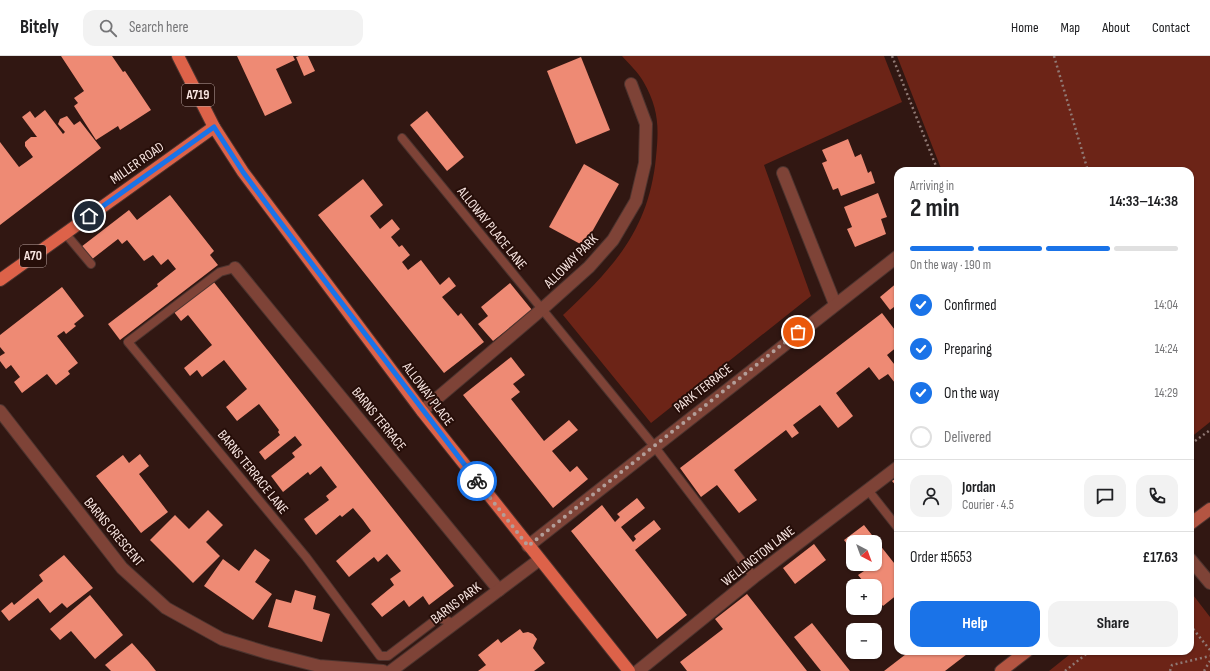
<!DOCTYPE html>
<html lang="en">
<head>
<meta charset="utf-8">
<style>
  :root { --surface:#fff; --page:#f2f2f2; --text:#202124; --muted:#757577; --line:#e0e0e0; --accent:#1a73e8 }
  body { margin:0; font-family:"Sofia Sans Condensed",sans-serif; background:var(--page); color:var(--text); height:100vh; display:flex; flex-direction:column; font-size:15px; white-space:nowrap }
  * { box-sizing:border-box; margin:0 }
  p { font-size:13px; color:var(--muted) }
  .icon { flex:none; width:22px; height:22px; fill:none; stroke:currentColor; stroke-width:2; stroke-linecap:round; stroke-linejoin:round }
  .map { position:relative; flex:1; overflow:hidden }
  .drawer { position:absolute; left:894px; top:111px; width:300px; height:488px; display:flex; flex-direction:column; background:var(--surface); border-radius:12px; box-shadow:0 1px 3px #0004 }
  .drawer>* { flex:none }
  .needle { width:26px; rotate:139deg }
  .buttons { position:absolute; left:846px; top:479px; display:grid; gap:8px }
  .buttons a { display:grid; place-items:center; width:36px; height:36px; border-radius:8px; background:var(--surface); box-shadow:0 1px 3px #0004; font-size:20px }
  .pin { position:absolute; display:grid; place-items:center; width:34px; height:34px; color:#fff; margin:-17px; border:2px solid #fff; border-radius:50%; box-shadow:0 1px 4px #0007 }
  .courier { position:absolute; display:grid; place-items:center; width:40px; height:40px; margin:-20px; border:3px solid #1a73e8; border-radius:50%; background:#fff; color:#222; box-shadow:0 1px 5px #0007 }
  .head em { font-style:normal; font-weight:700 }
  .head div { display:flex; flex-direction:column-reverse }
  .head { display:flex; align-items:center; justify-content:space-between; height:68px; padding:0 16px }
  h1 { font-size:26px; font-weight:700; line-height:30px }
  .bar { display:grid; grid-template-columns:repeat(4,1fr); gap:6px 4px; align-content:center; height:48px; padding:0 16px }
  .bar i { height:5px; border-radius:3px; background:var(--line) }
  .bar .active { background:var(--accent) }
  .bar p { grid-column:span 4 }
  .line { display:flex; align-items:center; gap:10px; padding:0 16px; border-top:1px solid var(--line) }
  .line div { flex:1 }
  .round { display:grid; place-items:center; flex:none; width:42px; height:42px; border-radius:12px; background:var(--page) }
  ol { padding:0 16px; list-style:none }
  li { display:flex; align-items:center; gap:12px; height:44px }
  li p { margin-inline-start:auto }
  li .icon { padding:4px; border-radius:50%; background:var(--accent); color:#fff; stroke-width:4 }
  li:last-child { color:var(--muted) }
  li i { width:22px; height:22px; border:2px solid var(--line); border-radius:50% }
  .button { display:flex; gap:8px; margin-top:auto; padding:8px 16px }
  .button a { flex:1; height:46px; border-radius:12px; background:var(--accent); color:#fff; font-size:16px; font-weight:700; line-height:46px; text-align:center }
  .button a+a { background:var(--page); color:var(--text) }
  header { display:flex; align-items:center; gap:24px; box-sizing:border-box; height:56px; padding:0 20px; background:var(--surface); border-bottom:1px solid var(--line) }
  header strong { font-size:19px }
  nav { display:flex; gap:22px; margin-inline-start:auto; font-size:14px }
  .search { width:280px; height:36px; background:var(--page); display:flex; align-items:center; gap:10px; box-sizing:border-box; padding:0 14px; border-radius:12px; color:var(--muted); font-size:15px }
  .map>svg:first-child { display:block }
  .green { fill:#6c2417 }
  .building { fill:#ee8a74 }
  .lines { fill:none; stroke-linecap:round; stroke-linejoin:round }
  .lane-casing { stroke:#4d342f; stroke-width:10 }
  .street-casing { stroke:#4d342f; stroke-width:14 }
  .secondary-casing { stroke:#4d342f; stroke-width:14 }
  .primary-casing { stroke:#4d342f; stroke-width:14 }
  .path { stroke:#907974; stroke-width:2.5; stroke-dasharray:2 3; stroke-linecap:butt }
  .lane { stroke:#7e4337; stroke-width:8 }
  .street { stroke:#7e4337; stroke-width:12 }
  .secondary { stroke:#b45542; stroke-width:12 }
  .primary { stroke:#dd6249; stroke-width:12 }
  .done { stroke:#b39e99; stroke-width:4; stroke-dasharray:0 7.2 }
  .route { stroke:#1a73e8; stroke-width:5 }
  .labels { text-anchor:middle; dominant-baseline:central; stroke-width:4; stroke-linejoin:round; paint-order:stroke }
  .shield { fill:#260e09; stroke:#baa5a1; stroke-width:1 }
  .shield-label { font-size:13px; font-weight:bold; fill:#f9e6e2 }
  .street-label { font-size:14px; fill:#f9e6e2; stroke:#260e09 }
</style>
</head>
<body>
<header>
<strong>Bitely</strong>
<div class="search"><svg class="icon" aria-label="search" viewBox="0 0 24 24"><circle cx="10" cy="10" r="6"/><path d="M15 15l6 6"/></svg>Search here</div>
<nav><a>Home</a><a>Map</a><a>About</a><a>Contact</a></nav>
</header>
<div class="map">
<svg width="1210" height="615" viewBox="0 0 1210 615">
  <rect width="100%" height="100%" fill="#311712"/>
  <g class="green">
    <path d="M622 0H884L902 46 764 109 811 240 651 367 563 259C614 211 649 174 656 101 659 71 659 53 643 25 638 16 629 8 622 0Z"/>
    <path d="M897 0H1210V366L1190 382V115H942Z"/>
    <path d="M1190 535 1210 561V615H1049L1074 595H1190Z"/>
  </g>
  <g class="building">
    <path d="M61 0H112L123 16 125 15 151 54 120 74 118 70 96 84 74 50 78 47 74 42 84 35Z"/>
    <path d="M237 0H293L295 4 276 13 292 47 265 60Z"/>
    <path d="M299 0H308L315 15 304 20 296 1Z"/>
    <path d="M581 1 610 74 576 88 547 15Z"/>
    <path d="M45 54 63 78 65 76 58 68 60 63 67 60 74 69 80 65 101 92 0 169V86L19 111 33 101 25 90V86L31 81H37L22 61 30 55 35 62Z"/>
    <path d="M427 55 464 101 447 115 410 69Z"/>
    <path d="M848 83 855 101 861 98 868 117 871 115 875 127 841 140 838 132 833 134 822 107 827 105 822 94Z"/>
    <path d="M584 108 619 128 584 190 549 171Z"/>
    <path d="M363 123 383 149 370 160 380 173 392 163 400 173 391 181 399 191 402 189 410 199 402 206 408 214 421 204 440 229 449 221 456 230 442 241 458 260 461 257 484 286 444 317 318 159Z"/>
    <path d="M878 137 887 161 881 163 886 178 855 191 847 173 852 171 844 151Z"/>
    <path d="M170 139 214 195 210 199 218 209 120 284 108 268 158 230 157 228 176 213 168 203 161 209 153 199 144 205 127 184 122 188 118 183 91 204 81 191 129 154 137 164Z"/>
    <path d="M213 225 454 530 429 549 423 540 409 551 404 544 382 561 371 548 394 529 390 523 401 515 387 498 378 506 374 501 349 521 336 505 371 475 363 464 353 452 342 461 340 459 316 479 304 463 329 444 326 440 337 431 321 410 310 419 308 416 283 436 271 420 295 401 292 397 302 389 295 380 265 404 259 396 280 379 278 376 279 374 259 348 237 365 226 351 247 333 224 304 202 321 197 314 190 320 184 312 212 289 188 259 181 265 174 256Z"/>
    <path d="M898 226V248L890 254 880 241Z"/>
    <path d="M510 227 532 254 493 285 478 268 488 260 481 251Z"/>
    <path d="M62 231 84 260 74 268 76 270 66 278 64 275 57 280 78 307 68 315 70 318 56 329 47 318 22 337 14 326 20 321 11 309 6 313 0 305V300L5 297 0 291V279Z"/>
    <path d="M882 257 898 278V290L887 299 898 313V331L888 318 879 324 869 311 836 337 853 360 846 366 838 372 820 349 793 369 799 377 792 382 786 374 734 414 757 444 739 457 717 429 701 441 680 412Z"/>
    <path d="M511 301 525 319 513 328 520 336 511 343 544 385 569 364 578 374 552 395 570 416 577 410 588 423 553 452 463 339Z"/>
    <path d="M140 398 149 410 139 418 168 456 141 477 96 420 123 399 129 407Z"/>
    <path d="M898 421V432L892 425Z"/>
    <path d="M637 442 645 452 621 471 633 486 636 483 634 480 654 464 661 473 635 494 687 559 657 583 571 475 602 449 615 466 620 461 617 458Z"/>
    <path d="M208 454 223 469 206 486 220 500 193 527 150 484 175 459 189 473Z"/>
    <path d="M864 469 898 512V538L883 550 875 540V530H867L858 519 867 513 863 508H875V486H853V496L844 484Z"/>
    <path d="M814 488 826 504 795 528 783 512Z"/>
    <path d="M255 493 270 504 255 526 272 538 253 564 204 530 223 503 239 515Z"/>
    <path d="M64 499 93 532 67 552 62 547 50 557 38 542 9 565 1 555 12 546 14 549 43 525 39 519Z"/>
    <path d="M295 534 316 540 313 553 330 558 322 586 268 571 276 543 291 547Z"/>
    <path d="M747 538 807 615H687L680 606 723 573 715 563Z"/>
    <path d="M90 539 123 579 95 603 71 575 60 584 50 573Z"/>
    <path d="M812 567 850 615H821L794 581Z"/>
    <path d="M520 573 523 577 528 576 533 578 537 583 533 592 545 607 534 615H478L486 609 478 599 498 583 501 587Z"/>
    <path d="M132 587 148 605 156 615H111L105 609Z"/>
    <path d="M910 595H971L945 615H884Z"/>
  </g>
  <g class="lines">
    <g class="lane-casing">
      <g id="lane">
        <path d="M402 82 654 390 754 521"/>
        <path d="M65 177 91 208"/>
        <path d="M235 212 220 216 128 286 306 501 380 600H388L438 562 454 567"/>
        <path d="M868 434 898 472"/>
      </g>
    </g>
    <g class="street-casing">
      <g id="street">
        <path d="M783 117 835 248"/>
        <path d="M235 212 499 534"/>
        <path d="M0 355 122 512 166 552 222 583 268 597 319 610 383 615"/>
        <path d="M422 355 541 254 589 211 613 184 636 145 645 107 646 68 631 28"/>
        <path d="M528 490 898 200"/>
        <path d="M1190 503 1210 527"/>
        <path d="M391 615 539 504"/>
        <path d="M638 615 754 521 898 411"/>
      </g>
    </g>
    <g class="secondary-casing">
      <g id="secondary">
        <path d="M1190 468 1210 453"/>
        <path d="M1001 615 1027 595"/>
      </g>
    </g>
    <g class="primary-casing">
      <g id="primary">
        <path d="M178 0 214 71 243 116 422 355 629 615"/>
        <path d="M0 224 214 71"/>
      </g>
    </g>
    <g class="path">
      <path d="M892 0 938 115"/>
      <path d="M1054 0 1088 115"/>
      <path d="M1191 388 1210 374"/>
      <path d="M1190 569 1210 594"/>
      <path d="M1065 615 1090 595"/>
      <path d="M1170 615 1172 609 1210 600"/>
      <path d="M1204 615 1210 605"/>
    </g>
    <use href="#lane" class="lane"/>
    <use href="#street" class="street"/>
    <use href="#secondary" class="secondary"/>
    <use href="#primary" class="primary"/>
  </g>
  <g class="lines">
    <path class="done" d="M477 425 528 490 798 276"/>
    <path class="route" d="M89 160 214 71 243 116 274 158 477 425"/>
  </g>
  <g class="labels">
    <g class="shield">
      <rect x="182" y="28" width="32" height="22" rx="3"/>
      <rect x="20" y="189" width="26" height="22" rx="3"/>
    </g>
    <g class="shield-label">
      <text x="198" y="39">A719</text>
      <text x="33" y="200">A70</text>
    </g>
    <g class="street-label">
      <text transform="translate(137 107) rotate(-35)">MILLER ROAD</text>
      <text transform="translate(492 172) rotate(51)">ALLOWAY PLACE LANE</text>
      <text transform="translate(571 205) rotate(-45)">ALLOWAY PARK</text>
      <text transform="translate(703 332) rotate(-38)">PARK TERRACE</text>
      <text transform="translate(428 338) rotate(53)">ALLOWAY PLACE</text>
      <text transform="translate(379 363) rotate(51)">BARNS TERRACE</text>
      <text transform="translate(253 416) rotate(51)">BARNS TERRACE LANE</text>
      <text transform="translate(114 476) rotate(50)">BARNS CRESCENT</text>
      <text transform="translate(758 500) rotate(-38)">WELLINGTON LANE</text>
      <text transform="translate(456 547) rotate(-37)">BARNS PARK</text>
    </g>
  </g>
</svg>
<div class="buttons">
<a><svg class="needle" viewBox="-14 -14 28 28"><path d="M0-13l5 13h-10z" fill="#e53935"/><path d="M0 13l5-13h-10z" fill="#757577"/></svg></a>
<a>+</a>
<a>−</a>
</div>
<div class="pin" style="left:798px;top:276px;background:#ea580c"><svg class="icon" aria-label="bag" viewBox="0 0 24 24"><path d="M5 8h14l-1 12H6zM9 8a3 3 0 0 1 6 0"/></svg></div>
<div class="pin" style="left:89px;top:160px;background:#1f2937"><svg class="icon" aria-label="home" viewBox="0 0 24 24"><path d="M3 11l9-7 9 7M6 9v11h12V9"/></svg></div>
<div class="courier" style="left:477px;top:425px"><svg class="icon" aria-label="bike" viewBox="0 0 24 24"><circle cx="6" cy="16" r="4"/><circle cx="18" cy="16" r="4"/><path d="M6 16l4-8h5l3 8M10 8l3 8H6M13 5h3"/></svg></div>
<section class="drawer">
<div class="head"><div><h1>2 min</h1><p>Arriving in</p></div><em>14:33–14:38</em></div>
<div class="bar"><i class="active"></i><i class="active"></i><i class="active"></i><i></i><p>On the way · 190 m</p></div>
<ol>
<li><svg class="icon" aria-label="check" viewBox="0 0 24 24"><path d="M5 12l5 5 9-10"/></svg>Confirmed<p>14:04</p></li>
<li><svg class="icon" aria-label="check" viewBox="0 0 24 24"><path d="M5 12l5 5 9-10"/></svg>Preparing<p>14:24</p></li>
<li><svg class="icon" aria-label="check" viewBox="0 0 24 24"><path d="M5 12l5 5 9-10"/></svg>On the way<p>14:29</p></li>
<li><i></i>Delivered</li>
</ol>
<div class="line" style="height:72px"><a class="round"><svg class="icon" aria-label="person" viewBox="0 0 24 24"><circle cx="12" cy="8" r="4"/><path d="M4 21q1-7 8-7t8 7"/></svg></a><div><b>Jordan</b><p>Courier · 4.5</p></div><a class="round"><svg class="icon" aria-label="chat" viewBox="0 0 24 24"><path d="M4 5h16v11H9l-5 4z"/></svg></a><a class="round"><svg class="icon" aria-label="phone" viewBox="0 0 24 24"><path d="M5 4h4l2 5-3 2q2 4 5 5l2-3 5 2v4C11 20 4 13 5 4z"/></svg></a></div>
<div class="line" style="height:52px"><div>Order #5653</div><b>£17.63</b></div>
<div class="button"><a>Help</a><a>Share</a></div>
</section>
</div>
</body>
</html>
